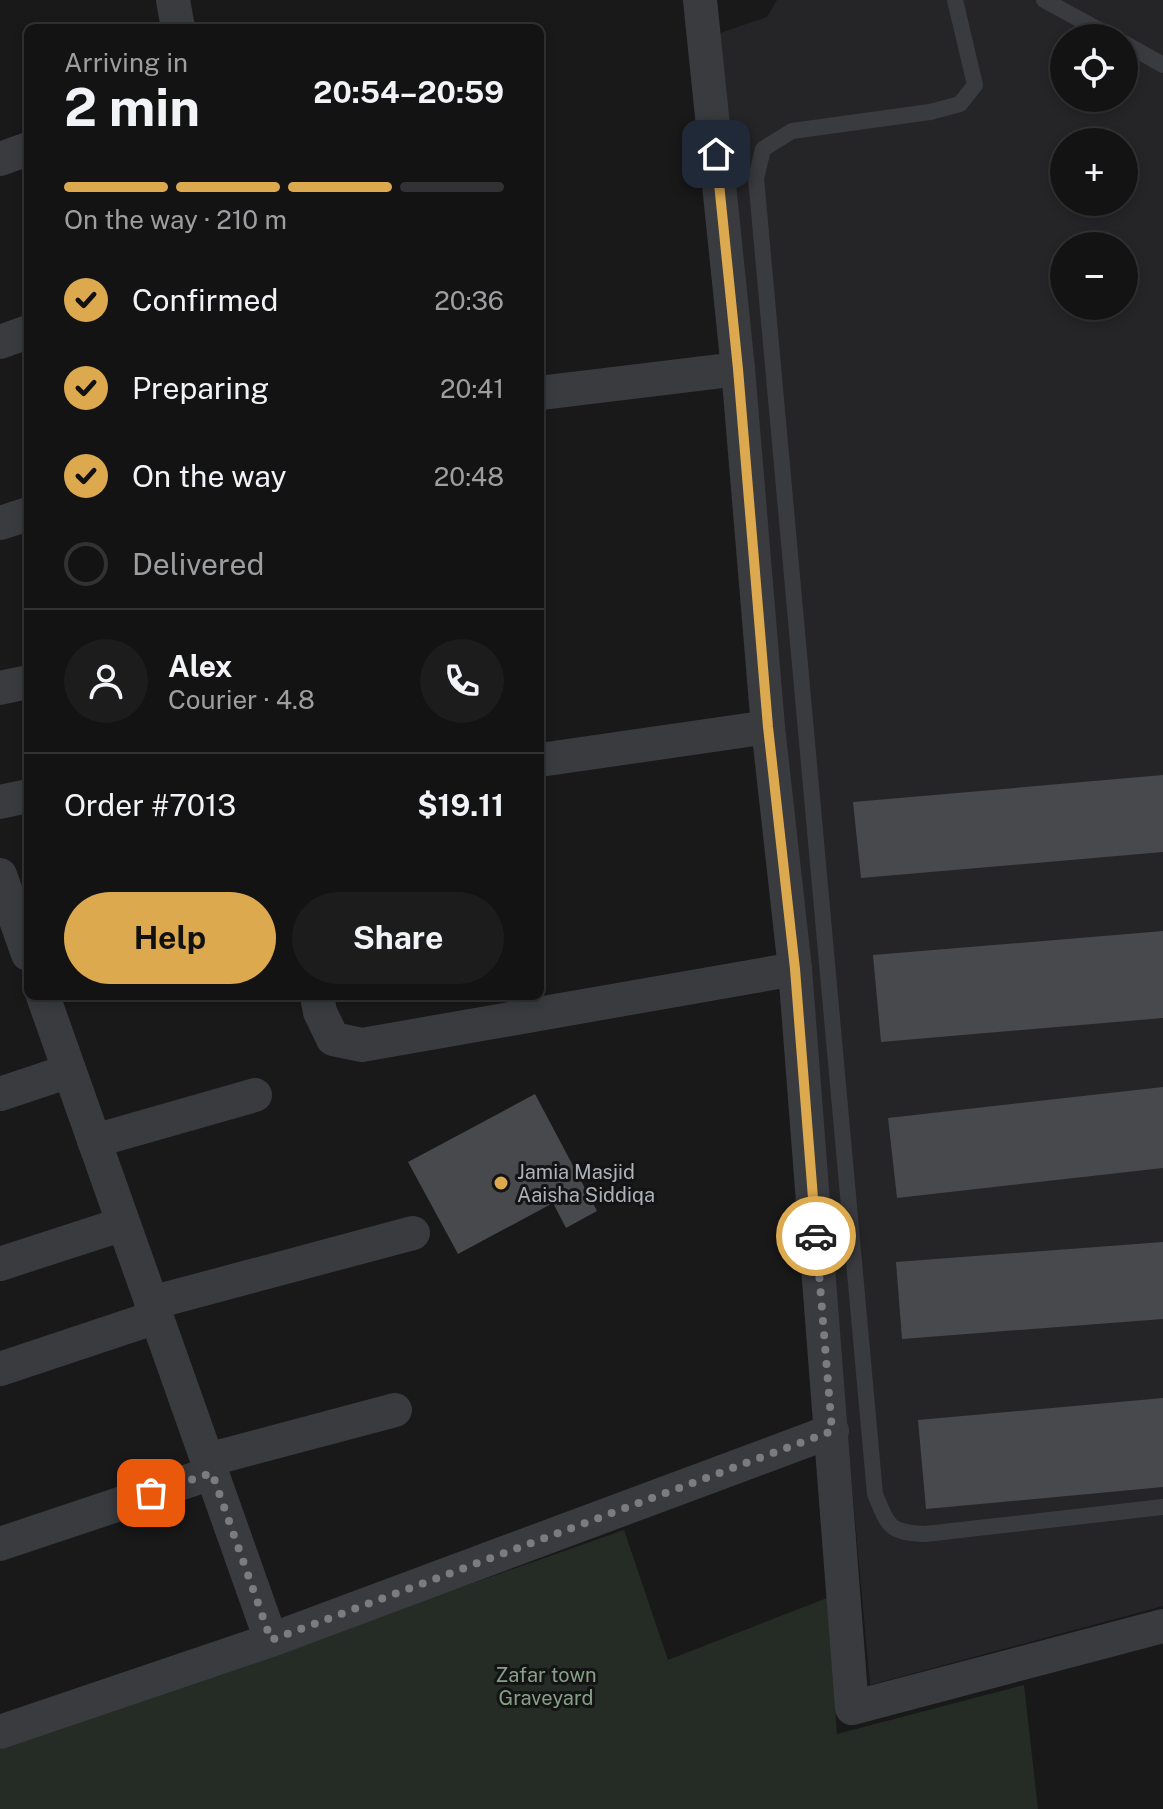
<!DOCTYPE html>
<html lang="en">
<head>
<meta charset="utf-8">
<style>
  :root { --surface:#131314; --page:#1c1c1d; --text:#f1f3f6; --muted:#9d9ea0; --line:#323234; --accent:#dca94f }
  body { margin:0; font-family:"Public Sans",sans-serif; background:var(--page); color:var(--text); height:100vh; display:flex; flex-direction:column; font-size:30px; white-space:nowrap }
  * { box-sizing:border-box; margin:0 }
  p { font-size:26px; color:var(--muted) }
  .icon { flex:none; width:44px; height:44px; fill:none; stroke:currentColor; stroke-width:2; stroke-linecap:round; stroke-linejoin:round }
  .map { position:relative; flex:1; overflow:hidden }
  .sheet { position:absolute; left:24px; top:24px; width:520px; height:976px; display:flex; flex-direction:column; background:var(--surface); border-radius:12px; box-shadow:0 4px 12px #0003,0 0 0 2px var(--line) }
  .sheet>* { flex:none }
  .fabs { position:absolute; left:1050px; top:24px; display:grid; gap:16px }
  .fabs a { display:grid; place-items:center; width:88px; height:88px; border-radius:50%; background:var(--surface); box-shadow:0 4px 12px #0003,0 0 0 2px var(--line); font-size:40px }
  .pin { position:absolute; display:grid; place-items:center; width:68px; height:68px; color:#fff; margin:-34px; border-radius:16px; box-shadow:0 4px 12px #0006 }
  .courier { position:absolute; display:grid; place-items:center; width:80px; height:80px; margin:-40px; border:6px solid #dca94f; border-radius:50%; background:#fff; color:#222; box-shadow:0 2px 10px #0007 }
  .head em { font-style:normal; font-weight:700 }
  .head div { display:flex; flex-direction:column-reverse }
  .head { display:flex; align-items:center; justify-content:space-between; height:136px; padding:0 40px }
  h1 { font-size:52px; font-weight:700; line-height:60px }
  .bar { display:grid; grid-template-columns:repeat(4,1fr); gap:12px 8px; align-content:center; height:96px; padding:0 40px }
  .bar i { height:10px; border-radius:6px; background:var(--line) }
  .bar .on { background:var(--accent) }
  .bar p { grid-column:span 4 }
  .line { display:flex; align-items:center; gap:20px; padding:0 40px; border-top:2px solid var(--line) }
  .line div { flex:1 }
  .round { display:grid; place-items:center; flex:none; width:84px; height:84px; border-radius:42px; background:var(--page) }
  ol { padding:0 40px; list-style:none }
  li { display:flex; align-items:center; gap:24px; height:88px }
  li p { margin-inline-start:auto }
  li .icon { padding:8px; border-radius:50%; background:var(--accent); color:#111; stroke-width:4 }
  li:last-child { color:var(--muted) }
  li i { width:44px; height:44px; border:4px solid var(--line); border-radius:50% }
  .cta { display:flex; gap:16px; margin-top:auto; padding:16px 40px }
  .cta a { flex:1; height:92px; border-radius:48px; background:var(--accent); color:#111; font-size:32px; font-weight:700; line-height:92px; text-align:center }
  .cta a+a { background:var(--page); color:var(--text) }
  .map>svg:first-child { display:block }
  .built { fill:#252527; fill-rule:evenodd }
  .green { fill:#252c26 }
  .building { fill:#48494c }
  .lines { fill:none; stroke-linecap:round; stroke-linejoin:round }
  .service { stroke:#3a3b3f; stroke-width:16 }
  .minor { stroke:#3a3b3f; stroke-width:34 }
  .done { stroke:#797c81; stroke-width:8; stroke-dasharray:0 14.4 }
  .route { stroke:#dca94f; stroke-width:10 }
  .poi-dot { fill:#dca94f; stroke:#141415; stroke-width:3 }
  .labels { text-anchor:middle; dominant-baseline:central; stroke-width:6; stroke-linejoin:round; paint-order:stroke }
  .poi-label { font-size:20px; fill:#adb1b8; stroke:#141415; text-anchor:start }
  .park-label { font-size:20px; fill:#86a187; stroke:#141415 }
</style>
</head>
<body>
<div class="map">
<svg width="1163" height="1809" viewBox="0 0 1163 1809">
  <rect width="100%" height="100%" fill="#19191a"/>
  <path class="built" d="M777 0H1163V1606L870 1685 720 33 767 17ZM1064 38H1124V98H1064ZM1064 142H1124V202H1064ZM1064 246H1124V306H1064Z"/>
  <path class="green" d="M624 1530 668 1660 827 1598 837 1734 1024 1685 1038 1809H0V1749Z"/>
  <g class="building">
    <path d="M1163 775V852L861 878 853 802Z"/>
    <path d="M1163 931V1018L881 1042 873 955Z"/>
    <path d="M1163 1087V1168L897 1198 888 1118Z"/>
    <path d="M535 1094 597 1211 566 1228 553 1203 458 1254 408 1162Z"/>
    <path d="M1163 1242V1319L902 1339 896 1262Z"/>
    <path d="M1163 1398V1487L926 1509 918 1420Z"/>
  </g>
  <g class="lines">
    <g class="service">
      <path d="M955 0 975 85 960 104 930 112 792 131 763 149 756 178 875 1494C889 1527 888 1532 925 1534L1163 1507"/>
      <path d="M1044 0 1114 38"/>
      <path d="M1124 43 1163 65"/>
    </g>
    <g class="minor">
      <path d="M173 0 178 28"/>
      <path d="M700 0 738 369 768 727 795 969 852 1708 1163 1626"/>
      <path d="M0 159 28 149"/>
      <path d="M0 342 28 332"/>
      <path d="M540 393 738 369"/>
      <path d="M0 523 28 514"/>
      <path d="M0 688 28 682"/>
      <path d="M540 760 768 727"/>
      <path d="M0 802 28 796"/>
      <path d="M0 875 28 954"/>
      <path d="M317 996 320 1012 333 1039 362 1045 795 969"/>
      <path d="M0 1094 69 1071"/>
      <path d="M94 1141 255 1095"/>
      <path d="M0 1264 123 1224"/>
      <path d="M151 1303 413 1233"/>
      <path d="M0 1369 156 1317"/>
      <path d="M207 1460 395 1410"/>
      <path d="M0 1544 212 1473"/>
      <path d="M271 1640 832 1431"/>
      <path d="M0 1732 271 1640 43 996"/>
    </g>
  </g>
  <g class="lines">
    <path class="done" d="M151 1493 212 1473 271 1640 832 1431 816 1236"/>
    <path class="route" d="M716 154 738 369 768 727 795 969 816 1236"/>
  </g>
  <circle class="poi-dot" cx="501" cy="1183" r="8"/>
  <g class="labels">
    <g class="poi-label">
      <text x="517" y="1172">Jamia Masjid<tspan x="517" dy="23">Aaisha Siddiqa</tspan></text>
    </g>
    <g class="park-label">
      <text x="546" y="1675">Zafar town<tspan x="546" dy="23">Graveyard</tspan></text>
    </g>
  </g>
</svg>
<div class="fabs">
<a><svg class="icon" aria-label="locate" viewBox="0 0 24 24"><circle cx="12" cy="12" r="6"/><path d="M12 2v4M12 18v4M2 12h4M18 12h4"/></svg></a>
<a>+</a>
<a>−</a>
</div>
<div class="pin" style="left:151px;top:1493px;background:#ea580c"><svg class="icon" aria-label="bag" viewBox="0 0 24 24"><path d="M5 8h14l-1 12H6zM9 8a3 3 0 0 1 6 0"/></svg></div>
<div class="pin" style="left:716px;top:154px;background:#1f2937"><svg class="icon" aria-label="home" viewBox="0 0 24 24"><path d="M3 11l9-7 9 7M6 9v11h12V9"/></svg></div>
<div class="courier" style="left:816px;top:1236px"><svg class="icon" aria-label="car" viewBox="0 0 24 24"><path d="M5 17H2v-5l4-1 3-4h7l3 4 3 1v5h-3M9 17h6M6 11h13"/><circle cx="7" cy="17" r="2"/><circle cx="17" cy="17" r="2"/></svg></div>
<section class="sheet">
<div class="head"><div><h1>2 min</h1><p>Arriving in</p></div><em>20:54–20:59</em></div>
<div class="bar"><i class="on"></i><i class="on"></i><i class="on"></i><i></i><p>On the way · 210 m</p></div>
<ol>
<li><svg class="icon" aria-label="check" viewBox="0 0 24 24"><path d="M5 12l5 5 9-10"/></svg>Confirmed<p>20:36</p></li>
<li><svg class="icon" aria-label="check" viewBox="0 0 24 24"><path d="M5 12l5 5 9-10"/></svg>Preparing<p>20:41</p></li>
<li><svg class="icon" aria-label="check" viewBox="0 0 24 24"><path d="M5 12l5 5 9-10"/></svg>On the way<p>20:48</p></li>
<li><i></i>Delivered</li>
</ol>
<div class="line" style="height:144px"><a class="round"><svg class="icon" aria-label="person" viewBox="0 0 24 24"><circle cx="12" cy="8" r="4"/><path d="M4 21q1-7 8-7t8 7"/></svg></a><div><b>Alex</b><p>Courier · 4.8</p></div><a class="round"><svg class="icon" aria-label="phone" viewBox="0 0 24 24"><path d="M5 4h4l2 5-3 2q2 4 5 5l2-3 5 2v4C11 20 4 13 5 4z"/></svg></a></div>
<div class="line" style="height:104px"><div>Order #7013</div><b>$19.11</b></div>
<div class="cta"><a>Help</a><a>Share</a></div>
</section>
</div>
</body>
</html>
